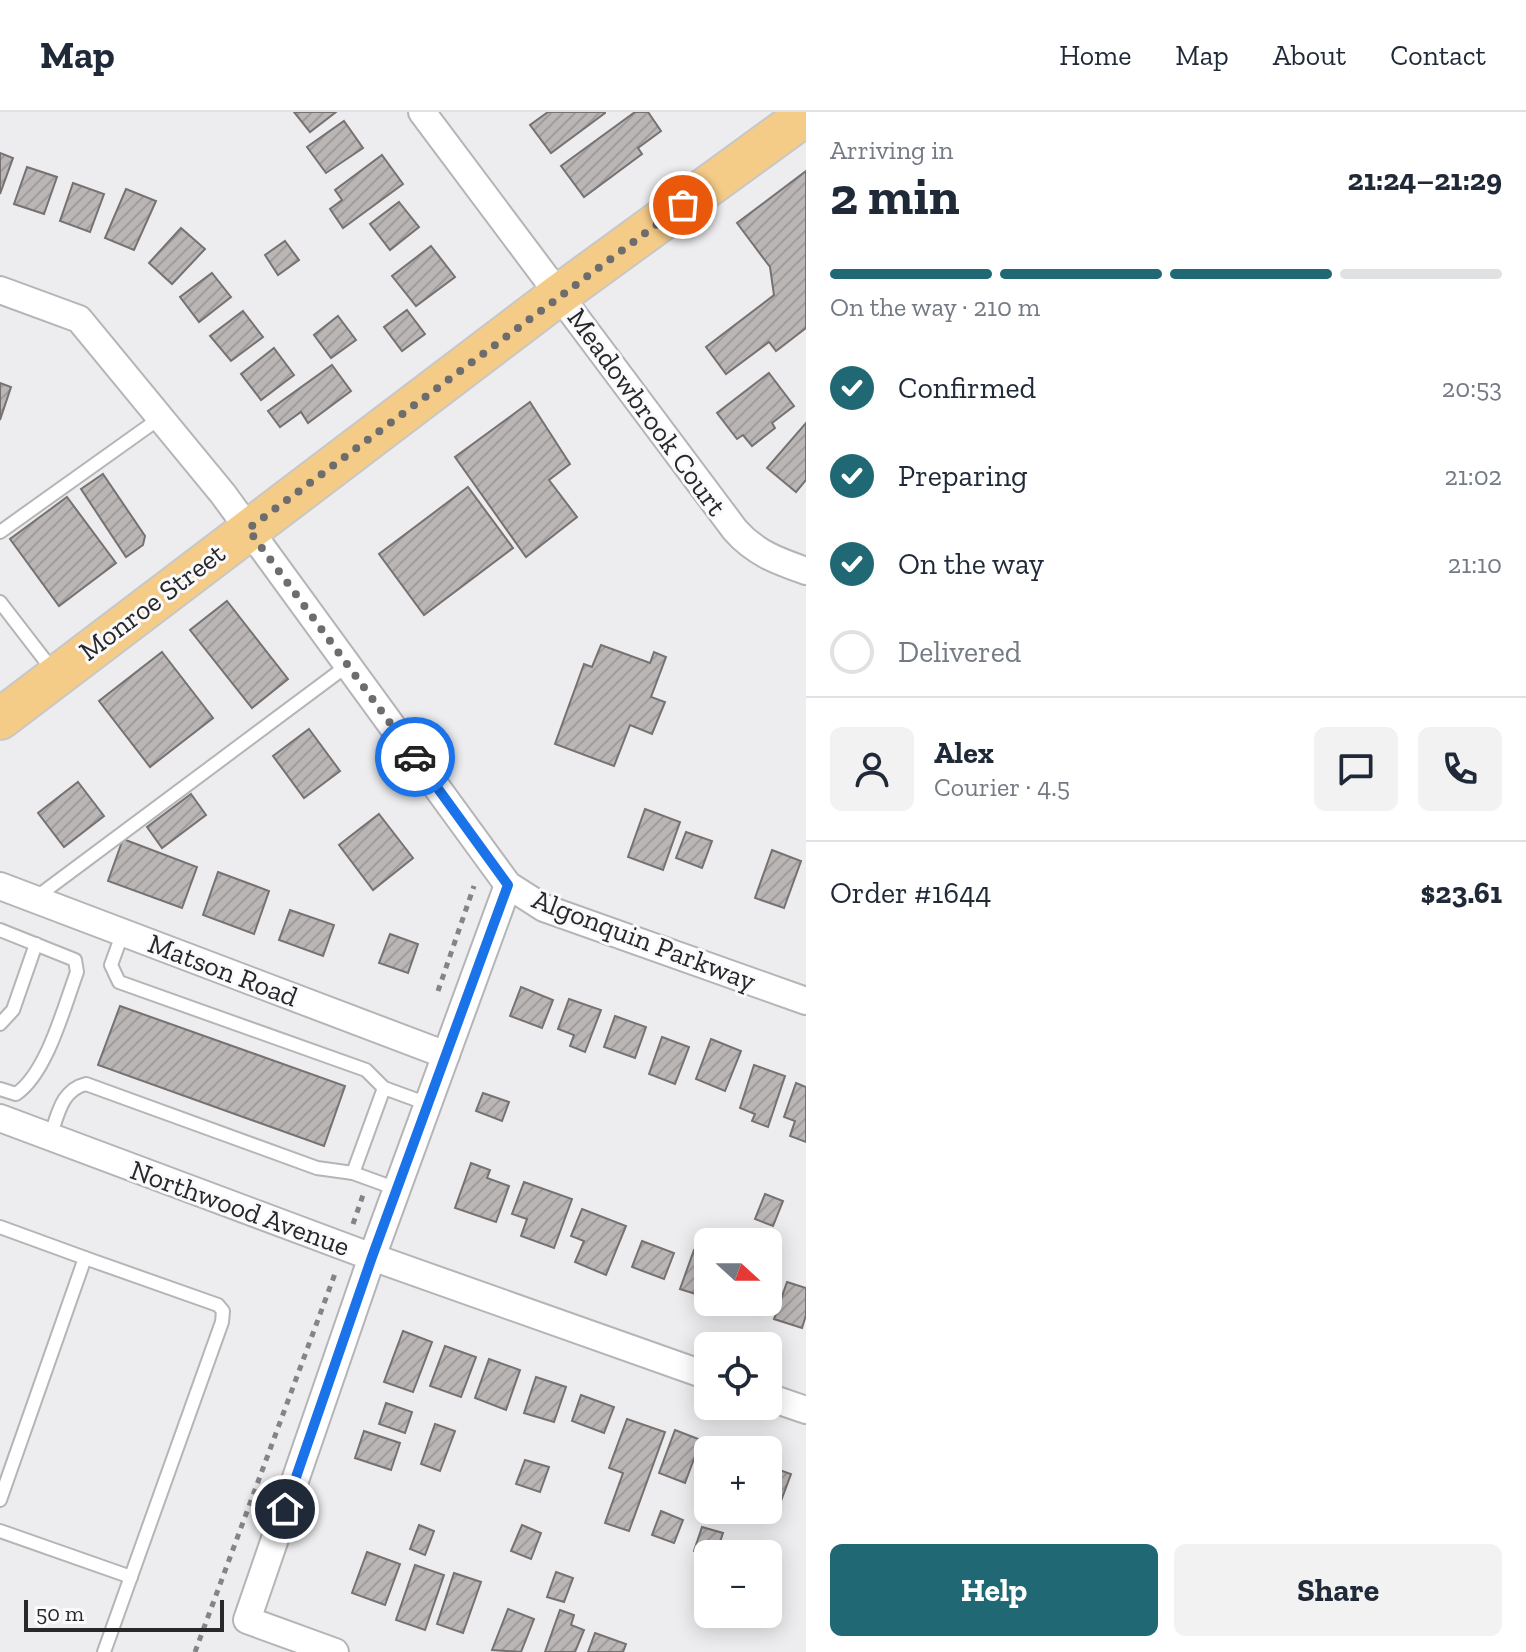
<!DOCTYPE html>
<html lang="en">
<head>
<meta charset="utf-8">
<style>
  :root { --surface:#fff; --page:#f2f2f3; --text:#1f2937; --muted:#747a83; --line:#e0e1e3; --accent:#1f6874 }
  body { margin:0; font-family:"Zilla Slab",serif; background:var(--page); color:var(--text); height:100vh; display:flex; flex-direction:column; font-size:30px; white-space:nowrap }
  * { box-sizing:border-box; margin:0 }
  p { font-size:26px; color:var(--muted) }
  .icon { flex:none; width:44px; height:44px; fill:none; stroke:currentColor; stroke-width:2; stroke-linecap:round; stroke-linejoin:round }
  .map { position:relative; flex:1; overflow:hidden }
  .drawer { display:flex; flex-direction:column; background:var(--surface); width:720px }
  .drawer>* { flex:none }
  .needle { width:52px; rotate:111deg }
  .buttons { position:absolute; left:694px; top:1116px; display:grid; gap:16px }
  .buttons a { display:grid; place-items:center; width:88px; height:88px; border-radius:12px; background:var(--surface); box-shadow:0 4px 20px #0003; font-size:40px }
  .scale { position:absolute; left:24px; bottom:20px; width:200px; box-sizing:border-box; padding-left:8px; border:4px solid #292829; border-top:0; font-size:22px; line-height:28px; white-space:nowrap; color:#292829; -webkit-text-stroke:6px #faf9fc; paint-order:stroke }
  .pin { position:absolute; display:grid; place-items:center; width:68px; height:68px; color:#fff; margin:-34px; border:4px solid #fff; border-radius:50%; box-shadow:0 2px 8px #0007 }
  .courier { position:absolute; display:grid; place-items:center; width:80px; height:80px; margin:-40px; border:6px solid #1a73e8; border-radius:50%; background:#fff; color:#222; box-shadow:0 2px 10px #0007 }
  .headline em { font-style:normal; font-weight:700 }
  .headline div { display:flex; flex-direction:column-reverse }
  .headline { display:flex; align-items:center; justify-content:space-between; height:136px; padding:0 24px }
  h1 { font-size:52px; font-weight:700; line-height:60px }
  .bar { display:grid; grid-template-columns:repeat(4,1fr); gap:12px 8px; align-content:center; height:96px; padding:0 24px }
  .bar i { height:10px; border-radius:6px; background:var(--line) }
  .bar .current { background:var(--accent) }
  .bar p { grid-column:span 4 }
  .line { display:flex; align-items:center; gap:20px; padding:0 24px; border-top:2px solid var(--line) }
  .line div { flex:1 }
  .round { display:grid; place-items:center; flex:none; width:84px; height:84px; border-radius:12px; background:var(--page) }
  ol { padding:0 24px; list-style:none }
  li { display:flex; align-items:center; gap:24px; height:88px }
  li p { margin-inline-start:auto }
  li .icon { padding:8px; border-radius:50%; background:var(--accent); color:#fff; stroke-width:4 }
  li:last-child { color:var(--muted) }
  li i { width:44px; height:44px; border:4px solid var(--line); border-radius:50% }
  .button { display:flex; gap:16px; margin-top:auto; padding:16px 24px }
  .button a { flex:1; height:92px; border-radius:12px; background:var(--accent); color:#fff; font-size:32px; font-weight:700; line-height:92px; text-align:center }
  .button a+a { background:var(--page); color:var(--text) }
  header { display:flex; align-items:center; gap:48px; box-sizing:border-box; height:112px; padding:0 40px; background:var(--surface); border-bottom:2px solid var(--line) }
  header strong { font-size:38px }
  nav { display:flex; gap:44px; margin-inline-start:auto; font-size:28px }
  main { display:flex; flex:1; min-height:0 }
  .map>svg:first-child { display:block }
  .building { fill:url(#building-hatch); stroke:#757271; stroke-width:2 }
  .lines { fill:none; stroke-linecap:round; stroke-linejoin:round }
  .service-casing { stroke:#b5b4b7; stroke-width:16 }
  .minor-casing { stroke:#b5b4b7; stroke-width:30 }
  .primary-casing { stroke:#c7c7c7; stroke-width:44 }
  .path { stroke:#848385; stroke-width:5; stroke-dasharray:6 6; stroke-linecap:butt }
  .service { stroke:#fff; stroke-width:12 }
  .minor { stroke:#fff; stroke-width:26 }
  .primary { stroke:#f5cc87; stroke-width:40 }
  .done { stroke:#6e6d6e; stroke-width:8; stroke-dasharray:0 14.4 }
  .route { stroke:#1a73e8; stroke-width:10 }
  .labels { text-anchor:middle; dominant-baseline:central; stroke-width:6; stroke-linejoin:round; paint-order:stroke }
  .street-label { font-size:28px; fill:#292829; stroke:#faf9fc }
</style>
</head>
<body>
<header>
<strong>Map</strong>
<nav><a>Home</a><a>Map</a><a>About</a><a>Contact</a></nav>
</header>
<main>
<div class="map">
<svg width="806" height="1540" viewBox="0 0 806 1540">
  <defs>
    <pattern id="building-hatch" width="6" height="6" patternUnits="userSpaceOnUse" patternTransform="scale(2)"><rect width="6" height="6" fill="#bab6b5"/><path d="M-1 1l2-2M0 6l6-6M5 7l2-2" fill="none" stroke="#a09c9c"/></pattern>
  </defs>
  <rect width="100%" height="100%" fill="#edecef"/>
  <g class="building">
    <path d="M294 0H336L310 20Z"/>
    <path d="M548 0H605V1L551 41 530 13Z"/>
    <path d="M635 0H648L661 19 638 36 642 42 584 85 561 54Z"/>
    <path d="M344 9 363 36 326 61 307 35Z"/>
    <path d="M0 41 13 46 0 82Z"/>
    <path d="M382 43 403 72 343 116 330 97 342 88 335 78Z"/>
    <path d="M27 55 57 65 44 102 14 92Z"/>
    <path d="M806 59V216L776 239 769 230 726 262 706 235 774 183 770 155 737 111Z"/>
    <path d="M73 71 104 82 90 120 60 109Z"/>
    <path d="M126 77 156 89 134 138 105 126Z"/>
    <path d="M399 90 419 115 390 138 370 112Z"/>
    <path d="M181 116 205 137 172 172 149 151Z"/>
    <path d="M285 129 299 148 278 163 265 143Z"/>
    <path d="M431 134 455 165 416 194 392 164Z"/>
    <path d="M212 161 231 185 199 210 180 185Z"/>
    <path d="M407 198 425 222 402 239 384 215Z"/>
    <path d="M243 199 263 225 231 249 210 224Z"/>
    <path d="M338 204 356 228 331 246 314 223Z"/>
    <path d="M274 236 294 263 261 288 241 262Z"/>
    <path d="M332 253 351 279 308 311 301 300 280 315 268 299Z"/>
    <path d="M769 261 794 294 772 311 775 316 752 334 743 323 737 327 717 301Z"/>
    <path d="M0 271 11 275 0 308Z"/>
    <path d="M530 290 570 352 549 368 577 405 526 445 455 345Z"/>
    <path d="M806 311V368L796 380 767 356Z"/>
    <path d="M103 362 145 424 143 433 126 445 81 377Z"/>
    <path d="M468 375 513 436 424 503 379 442Z"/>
    <path d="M67 385 116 451 59 494 10 427Z"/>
    <path d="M227 489 288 567 252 596 190 518Z"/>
    <path d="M601 533 650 551 654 540 666 545 651 585 665 590 652 622 630 613 614 654 555 632 584 552 592 555Z"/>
    <path d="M162 540 213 606 150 655 99 589Z"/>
    <path d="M309 617 340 659 304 686 273 644Z"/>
    <path d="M78 670 104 704 64 735 38 701Z"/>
    <path d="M191 682 206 703 162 736 147 715Z"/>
    <path d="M645 697 680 710 663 758 628 745Z"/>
    <path d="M379 702 413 746 373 778 339 733Z"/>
    <path d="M686 720 712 729 702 756 676 746Z"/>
    <path d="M123 727 197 755 182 796 108 769Z"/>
    <path d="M772 738 801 749 784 796 755 786Z"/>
    <path d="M218 760 269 779 254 822 203 803Z"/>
    <path d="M290 798 334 813 323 844 279 828Z"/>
    <path d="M390 822 418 832 408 861 379 851Z"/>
    <path d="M521 875 553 888 542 916 510 904Z"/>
    <path d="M569 887 601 898 585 940 570 934 574 923 558 917Z"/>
    <path d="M120 894 345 974 324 1034 98 953Z"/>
    <path d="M615 904 646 915 635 946 604 935Z"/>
    <path d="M662 925 689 935 675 972 649 962Z"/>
    <path d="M711 927 741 939 725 979 696 967Z"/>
    <path d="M754 953 785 964 768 1015 752 1009 755 1002 740 996Z"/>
    <path d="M796 971 806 975V1030L790 1024 795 1009 784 1005Z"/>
    <path d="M483 981 509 990 502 1009 476 999Z"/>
    <path d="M471 1051 490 1058 487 1066 509 1074 496 1110 455 1096Z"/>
    <path d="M524 1070 572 1087 554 1136 521 1124 527 1107 512 1102Z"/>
    <path d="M765 1082 783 1089 773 1114 755 1107Z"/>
    <path d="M582 1097 626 1114 606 1163 575 1150 584 1129 571 1124Z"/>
    <path d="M642 1129 674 1141 664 1167 632 1155Z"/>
    <path d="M694 1138 708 1143V1186L680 1177Z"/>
    <path d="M787 1170 806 1176V1203L802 1216 774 1207Z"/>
    <path d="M726 1190H758L753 1203 725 1193Z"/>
    <path d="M403 1219 432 1230 413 1280 384 1270Z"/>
    <path d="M445 1234 476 1245 461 1285 430 1274Z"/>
    <path d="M489 1247 520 1258 506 1298 475 1286Z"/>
    <path d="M536 1265 566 1275 554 1310 524 1301Z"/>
    <path d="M581 1283 614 1295 604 1321 572 1309Z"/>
    <path d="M386 1291 412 1300 405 1321 379 1312Z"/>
    <path d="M627 1307 665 1320 629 1419 605 1411 623 1361 609 1356Z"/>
    <path d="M435 1312 455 1319 440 1359 421 1352Z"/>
    <path d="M675 1318 701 1328 685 1371 659 1361Z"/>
    <path d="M364 1319 400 1331 391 1358 355 1346Z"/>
    <path d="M525 1348 549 1355 540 1380 516 1372Z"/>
    <path d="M768 1354 791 1362 775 1405 757 1398H768Z"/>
    <path d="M661 1399 683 1408 674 1431 652 1423Z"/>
    <path d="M419 1413 434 1419 425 1443 410 1437Z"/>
    <path d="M522 1413 541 1421 531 1447 511 1439Z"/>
    <path d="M702 1415 723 1421 716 1442 708 1444 694 1439Z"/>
    <path d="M367 1440 400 1452 385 1493 352 1481Z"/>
    <path d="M415 1453 444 1463 425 1518 396 1508Z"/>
    <path d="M556 1460 573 1466 564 1490 547 1485Z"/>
    <path d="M454 1461 481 1470 463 1521 437 1512Z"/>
    <path d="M508 1497 534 1507 521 1540 492 1538Z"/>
    <path d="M560 1498 574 1503 571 1513 584 1518 575 1540H545Z"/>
    <path d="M595 1521 626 1532 623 1540H588Z"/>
  </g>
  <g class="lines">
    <g class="service-casing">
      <g id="service">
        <path d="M0 420 160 306"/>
        <path d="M0 490 54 560"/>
        <path d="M34 787 348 553"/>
        <path d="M0 818 75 848 77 860C64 895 47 961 16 982L0 977"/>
        <path d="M123 820 111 853 119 870 366 958 384 976 428 992"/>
        <path d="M0 912 13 898 36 832"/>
        <path d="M50 1025C58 1003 61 978 86 972L317 1056 353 1061 384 976"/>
        <path d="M353 1061 397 1077"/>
        <path d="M0 1115 85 1146"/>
        <path d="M0 1388 85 1146 218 1193 223 1199 222 1210 104 1540"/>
        <path d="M0 1419 131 1465"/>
      </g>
    </g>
    <g class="minor-casing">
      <g id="minor">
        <path d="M422 0 735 418C755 441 778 449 806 459"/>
        <path d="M0 178 79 207 223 382 508 773 544 796 806 889"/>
        <path d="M0 774 446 943"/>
        <path d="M0 1006 372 1145 708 1264"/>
        <path d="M768 1285 806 1298"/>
        <path d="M335 1540 247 1508 372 1145 508 773"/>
      </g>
    </g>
    <g class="primary-casing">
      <path id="primary" d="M0 607 560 182 806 3"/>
    </g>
    <g class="path">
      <path d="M438 879 474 774"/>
      <path d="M353 1112 363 1083"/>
      <path d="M195 1540 336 1159"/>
    </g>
    <use href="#service" class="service"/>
    <use href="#minor" class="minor"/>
    <use href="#primary" class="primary"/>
  </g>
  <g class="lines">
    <path class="done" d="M415 645 248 417 683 93"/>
    <path class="route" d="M285 1397 372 1145 508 773 415 645"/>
  </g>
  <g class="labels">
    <g class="street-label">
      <text transform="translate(647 300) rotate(54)">Meadowbrook Court</text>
      <text transform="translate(152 490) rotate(-37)">Monroe Street</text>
      <text transform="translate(644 828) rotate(21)">Algonquin Parkway</text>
      <text transform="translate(223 858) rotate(21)">Matson Road</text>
      <text transform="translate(240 1096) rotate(20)">Northwood Avenue</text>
    </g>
  </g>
</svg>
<div class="buttons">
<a><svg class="needle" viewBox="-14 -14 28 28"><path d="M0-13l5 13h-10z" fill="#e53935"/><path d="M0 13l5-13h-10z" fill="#747a83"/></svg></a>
<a><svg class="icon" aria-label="locate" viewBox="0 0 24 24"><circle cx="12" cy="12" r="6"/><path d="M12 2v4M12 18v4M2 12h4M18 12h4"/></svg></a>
<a>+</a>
<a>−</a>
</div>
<div class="scale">50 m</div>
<div class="pin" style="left:683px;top:93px;background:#ea580c"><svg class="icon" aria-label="bag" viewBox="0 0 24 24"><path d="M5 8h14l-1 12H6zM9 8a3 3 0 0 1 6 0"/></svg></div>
<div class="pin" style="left:285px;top:1397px;background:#1f2937"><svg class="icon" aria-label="home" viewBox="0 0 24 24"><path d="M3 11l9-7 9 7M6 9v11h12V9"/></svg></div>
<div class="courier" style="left:415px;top:645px"><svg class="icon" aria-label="car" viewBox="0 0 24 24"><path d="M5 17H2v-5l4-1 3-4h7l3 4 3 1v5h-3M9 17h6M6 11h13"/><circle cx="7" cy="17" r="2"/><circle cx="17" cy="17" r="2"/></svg></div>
</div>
<section class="drawer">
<div class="headline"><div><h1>2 min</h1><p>Arriving in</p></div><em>21:24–21:29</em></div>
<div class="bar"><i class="current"></i><i class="current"></i><i class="current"></i><i></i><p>On the way · 210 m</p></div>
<ol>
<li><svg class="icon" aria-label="check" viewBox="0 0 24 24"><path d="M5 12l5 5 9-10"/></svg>Confirmed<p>20:53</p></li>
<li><svg class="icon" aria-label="check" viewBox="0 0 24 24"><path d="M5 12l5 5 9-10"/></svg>Preparing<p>21:02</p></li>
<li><svg class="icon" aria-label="check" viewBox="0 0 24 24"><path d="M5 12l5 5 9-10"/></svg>On the way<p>21:10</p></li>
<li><i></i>Delivered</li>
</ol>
<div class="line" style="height:144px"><a class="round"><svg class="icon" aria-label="person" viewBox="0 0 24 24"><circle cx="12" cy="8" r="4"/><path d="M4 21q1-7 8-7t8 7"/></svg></a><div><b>Alex</b><p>Courier · 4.5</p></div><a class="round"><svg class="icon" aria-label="chat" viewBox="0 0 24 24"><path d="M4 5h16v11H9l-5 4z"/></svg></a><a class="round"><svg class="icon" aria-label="phone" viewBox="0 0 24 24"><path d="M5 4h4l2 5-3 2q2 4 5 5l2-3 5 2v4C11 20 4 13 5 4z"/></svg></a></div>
<div class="line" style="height:104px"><div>Order #1644</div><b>$23.61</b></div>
<div class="button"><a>Help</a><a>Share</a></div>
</section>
</main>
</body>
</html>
